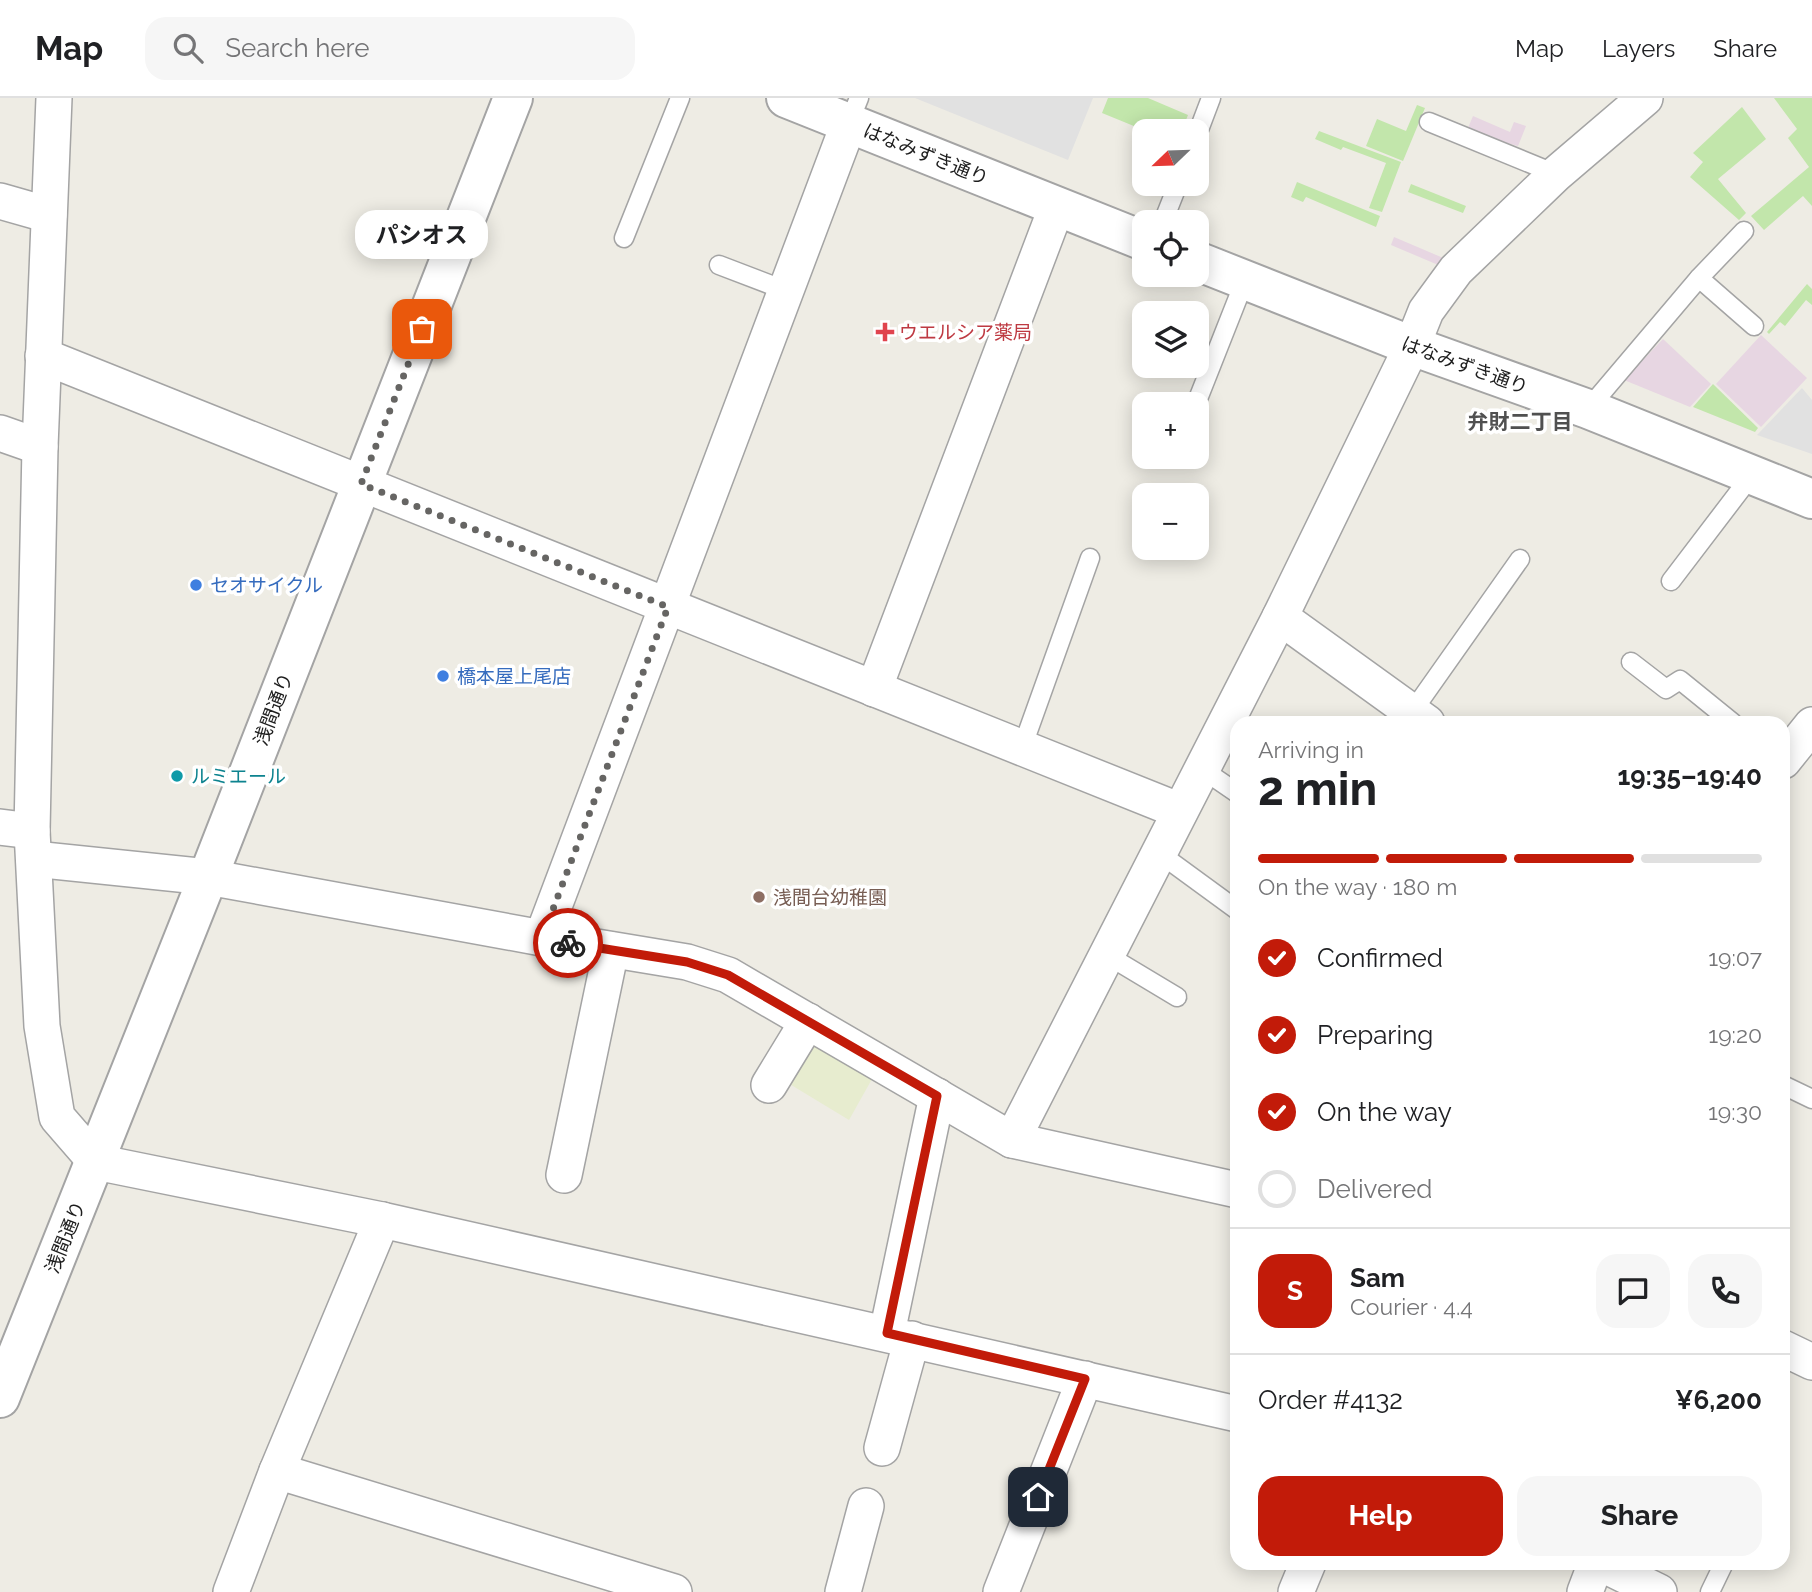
<!DOCTYPE html>
<html lang="en">
<head>
<meta charset="utf-8">
<style>
  :root { --surface:#fff; --page:#f6f6f6; --text:#202124; --muted:#757577; --line:#e0e0e0; --accent:#c21b09 }
  body { margin:0; font-family:Raleway,"Noto Sans JP",sans-serif; background:var(--page); color:var(--text); height:100vh; display:flex; flex-direction:column; font-size:26px; white-space:nowrap }
  * { box-sizing:border-box; margin:0 }
  p { font-size:23px; color:var(--muted) }
  .icon { flex:none; width:38px; height:38px; fill:none; stroke:currentColor; stroke-width:2; stroke-linecap:round; stroke-linejoin:round }
  .map { position:relative; flex:1; overflow:hidden }
  .panel { position:absolute; left:1230px; top:618px; width:560px; height:854px; display:flex; flex-direction:column; background:var(--surface); border-radius:21px; box-shadow:0 4px 18px #0003 }
  .panel>* { flex:none }
  .needle { width:46px; rotate:247deg }
  .controls { position:absolute; left:1132px; top:21px; display:grid; gap:14px }
  .controls a { display:grid; place-items:center; width:77px; height:77px; border-radius:14px; background:var(--surface); box-shadow:0 4px 18px #0003; font-size:35px }
  .pin { position:absolute; display:grid; place-items:center; width:60px; height:60px; color:#fff; margin:-30px; border-radius:14px; box-shadow:0 4px 10px #0006 }
  .courier { position:absolute; display:grid; place-items:center; width:70px; height:70px; margin:-35px; border:5px solid #c21b09; border-radius:50%; background:#fff; color:#222; box-shadow:0 2px 9px #0007 }
  .bubble { position:absolute; height:49px; border-radius:21px; background:var(--surface); box-shadow:0 4px 18px #0003; font-size:23px; font-weight:700; line-height:49px; text-align:center }
  .summary em { font-style:normal; font-weight:700 }
  .summary div { display:flex; flex-direction:column-reverse }
  .summary { display:flex; align-items:center; justify-content:space-between; height:119px; padding:0 28px }
  h1 { font-size:46px; font-weight:700; line-height:52px }
  .bar { display:grid; grid-template-columns:repeat(4,1fr); gap:10px 7px; align-content:center; height:84px; padding:0 28px }
  .bar i { height:9px; border-radius:5px; background:var(--line) }
  .bar .on { background:var(--accent) }
  .bar p { grid-column:span 4 }
  .line { display:flex; align-items:center; gap:18px; padding:0 28px; border-top:2px solid var(--line) }
  .line div { flex:1 }
  .round { display:grid; place-items:center; flex:none; width:74px; height:74px; border-radius:21px; background:var(--page) }
  ol { padding:0 28px; list-style:none }
  li { display:flex; align-items:center; gap:21px; height:77px }
  li p { margin-inline-start:auto }
  li .icon { padding:7px; border-radius:50%; background:var(--accent); color:#fff; stroke-width:4 }
  li:last-child { color:var(--muted) }
  li i { width:38px; height:38px; border:4px solid var(--line); border-radius:50% }
  .button { display:flex; gap:14px; margin-top:auto; padding:14px 28px }
  .button a { flex:1; height:80px; border-radius:21px; background:var(--accent); color:#fff; font-size:28px; font-weight:700; line-height:80px; text-align:center }
  .button a+a { background:var(--page); color:var(--text) }
  header { display:flex; align-items:center; gap:42px; box-sizing:border-box; height:98px; padding:0 35px; background:var(--surface); border-bottom:2px solid var(--line) }
  header strong { font-size:33px }
  nav { display:flex; gap:38px; margin-inline-start:auto; font-size:24px }
  .search { width:490px; height:63px; background:var(--page); display:flex; align-items:center; gap:18px; box-sizing:border-box; padding:0 24px; border-radius:21px; color:var(--muted); font-size:26px }
  .map>svg:first-child { display:block }
  .industrial { fill:#e7d6e2 }
  .farmland { fill:#e7eccf }
  .grass { fill:#c2e6ab }
  .parking { fill:#e1e1e1 }
  .lines { fill:none; stroke-linecap:round; stroke-linejoin:round }
  .service-casing { stroke:#a4a4a4; stroke-width:21 }
  .minor-casing { stroke:#a4a4a4; stroke-width:38 }
  .tertiary-casing { stroke:#a4a4a4; stroke-width:42 }
  .service { stroke:#fff; stroke-width:18 }
  .minor { stroke:#fff; stroke-width:35 }
  .tertiary { stroke:#fff; stroke-width:38 }
  .done { stroke:#666563; stroke-width:7; stroke-dasharray:0 12.6 }
  .route { stroke:#c21b09; stroke-width:9 }
  .health-dot { fill:#e0444e; stroke:#fff; stroke-width:2.5 }
  .shop-dot { fill:#3f7fe0; stroke:#fff; stroke-width:2.5 }
  .culture-dot { fill:#0f9aa8; stroke:#fff; stroke-width:2.5 }
  .education-dot { fill:#8d6e63; stroke:#fff; stroke-width:2.5 }
  .labels { text-anchor:middle; dominant-baseline:central; stroke-width:7; stroke-linejoin:round; paint-order:stroke }
  .street-label { font-size:19px; fill:#1d1d1d; stroke:#fff }
  .health-label { font-size:19px; fill:#be3a42; stroke:#fff; text-anchor:start }
  .shop-label { font-size:19px; fill:#366cbe; stroke:#fff; text-anchor:start }
  .culture-label { font-size:19px; fill:#0d838f; stroke:#fff; text-anchor:start }
  .education-label { font-size:19px; fill:#785e54; stroke:#fff; text-anchor:start }
  .neighbourhood-label { font-size:21px; font-weight:bold; fill:#505050; stroke:#fff }
</style>
</head>
<body>
<header>
<strong>Map</strong>
<div class="search"><svg class="icon" aria-label="search" viewBox="0 0 24 24"><circle cx="10" cy="10" r="6"/><path d="M15 15l6 6"/></svg>Search here</div>
<nav><a>Map</a><a>Layers</a><a>Share</a></nav>
</header>
<div class="map">
<svg width="1812" height="1494" viewBox="0 0 1812 1494">
  <rect width="100%" height="100%" fill="#eeece4"/>
  <g class="industrial">
    <path d="M1473 18 1510 34 1514 24 1526 28 1518 48 1492 41 1468 30Z"/>
    <path d="M1394 139 1448 162 1443 169 1391 147Z"/>
    <path d="M1761 237 1807 280 1761 329 1716 286Z"/>
    <path d="M1663 241 1711 286 1690 309 1624 282Z"/>
  </g>
  <path class="farmland" d="M806 942 877 972 849 1022 783 982Z"/>
  <g class="grass">
    <path d="M1108 0H1148L1188 17 1182 32 1169 27 1166 33H1146L1102 15Z"/>
    <path d="M1774 0H1812V108L1803 98 1764 132 1751 118 1809 69 1788 40 1797 31Z"/>
    <path d="M1417 7 1425 10 1403 63 1366 48 1377 21 1406 33Z"/>
    <path d="M1742 9 1766 41 1718 81 1746 115 1739 122 1690 79 1703 64 1693 55Z"/>
    <path d="M1319 33 1401 64 1382 114 1369 110 1386 65 1343 49 1341 52 1315 41Z"/>
    <path d="M1297 84 1380 118 1376 129 1306 99 1303 104 1291 99Z"/>
    <path d="M1411 86 1466 108 1463 115 1408 94Z"/>
    <path d="M1807 186 1812 191V207L1806 202 1785 228 1780 224 1769 236 1767 234Z"/>
    <path d="M1713 286 1758 330 1755 334 1693 309Z"/>
  </g>
  <g class="parking">
    <path d="M915 0H1093L1068 62Z"/>
    <path d="M1802 290 1812 302V356L1757 337Z"/>
  </g>
  <g class="lines">
    <g class="service-casing">
      <g id="service">
        <path d="M1429 24 1556 76"/>
        <path d="M849 25 859 0"/>
        <path d="M1197 37 1211 0"/>
        <path d="M1163 124 1178 86"/>
        <path d="M624 140 680 0"/>
        <path d="M719 167 787 193"/>
        <path d="M1699 180 1744 133"/>
        <path d="M1196 306 1245 182"/>
        <path d="M1588 311 1699 180 1754 228"/>
        <path d="M1671 483 1751 378"/>
        <path d="M1631 564 1666 591 1680 582 1733 625"/>
        <path d="M1412 614 1520 461"/>
        <path d="M1022 650 1090 460"/>
        <path d="M1202 671 1237 695"/>
        <path d="M1159 755 1237 812"/>
        <path d="M1107 857 1177 899"/>
        <path d="M1783 987 1812 1001"/>
        <path d="M1710 1494 1724 1465"/>
      </g>
    </g>
    <g class="minor-casing">
      <g id="minor">
        <path d="M54 0 40 349 32 733 42 928 57 1019 96 1064 382 1122 1237 1316"/>
        <path d="M0 103 49 117"/>
        <path d="M43 258 1180 713"/>
        <path d="M0 335 40 349"/>
        <path d="M1280 519 1427 625"/>
        <path d="M874 591 1057 108"/>
        <path d="M1783 663 1812 627"/>
        <path d="M0 729 32 733"/>
        <path d="M34 761 208 779 542 840 687 864 728 877 1012 1042 1237 1092"/>
        <path d="M542 840 849 25"/>
        <path d="M769 987 808 923"/>
        <path d="M1012 1042 1280 519 1412 248 1426 213 1456 172 1556 76 1645 0"/>
        <path d="M564 1077 611 852"/>
        <path d="M887 1235 937 998"/>
        <path d="M1783 1250 1812 1264"/>
        <path d="M882 1350 912 1241"/>
        <path d="M277 1373 674 1494"/>
        <path d="M1600 1465 1659 1494"/>
        <path d="M231 1494 277 1373 382 1122"/>
        <path d="M843 1494 866 1408"/>
        <path d="M1001 1494 1085 1281"/>
        <path d="M1296 1494 1308 1465"/>
        <path d="M1585 1494 1596 1465"/>
      </g>
    </g>
    <g class="tertiary-casing">
      <g id="tertiary">
        <path d="M786 0 1144 143"/>
        <path d="M1197 163 1412 248 1588 311 1812 401"/>
        <path d="M0 1300 208 779 513 0"/>
      </g>
    </g>
    <use href="#service" class="service"/>
    <use href="#minor" class="minor"/>
    <use href="#tertiary" class="tertiary"/>
  </g>
  <g class="lines">
    <path class="done" d="M422 231 361 386 668 509 542 840 568 845"/>
    <path class="route" d="M568 845 687 864 728 877 937 998 887 1235 1085 1281 1038 1399"/>
  </g>
  <path class="health-dot" d="M881.5 223.5h7v7h7v7h-7v7h-7v-7h-7v-7h7z"/>
  <g class="shop-dot">
    <circle cx="196" cy="487" r="7"/>
    <circle cx="443" cy="578" r="7"/>
  </g>
  <circle class="culture-dot" cx="177" cy="678" r="7"/>
  <circle class="education-dot" cx="759" cy="799" r="7"/>
  <g class="labels">
    <g class="street-label">
      <text transform="translate(926 56) rotate(22)">はなみずき通り</text>
      <text transform="translate(1465 267) rotate(20)">はなみずき通り</text>
      <text transform="translate(273 611) rotate(-69)">浅間通り</text>
      <text transform="translate(65 1139) rotate(-68)">浅間通り</text>
    </g>
    <g class="health-label">
      <text x="899" y="234">ウエルシア薬局</text>
    </g>
    <g class="shop-label">
      <text x="210" y="487">セオサイクル</text>
      <text x="457" y="578">橋本屋上尾店</text>
    </g>
    <g class="culture-label">
      <text x="191" y="678">ルミエール</text>
    </g>
    <g class="education-label">
      <text x="773" y="799">浅間台幼稚園</text>
    </g>
    <g class="neighbourhood-label">
      <text x="1520" y="323">弁財二丁目</text>
    </g>
  </g>
</svg>
<div class="controls">
<a><svg class="needle" viewBox="-14 -14 28 28"><path d="M0-13l5 13h-10z" fill="#e53935"/><path d="M0 13l5-13h-10z" fill="#757577"/></svg></a>
<a><svg class="icon" aria-label="locate" viewBox="0 0 24 24"><circle cx="12" cy="12" r="6"/><path d="M12 2v4M12 18v4M2 12h4M18 12h4"/></svg></a>
<a><svg class="icon" aria-label="layers" viewBox="0 0 24 24"><path d="M12 4l9 5-9 5-9-5zM3 14l9 5 9-5"/></svg></a>
<a>+</a>
<a>−</a>
</div>
<div class="pin" style="left:422px;top:231px;background:#ea580c"><svg class="icon" aria-label="bag" viewBox="0 0 24 24"><path d="M5 8h14l-1 12H6zM9 8a3 3 0 0 1 6 0"/></svg></div>
<div class="pin" style="left:1038px;top:1399px;background:#1f2937"><svg class="icon" aria-label="home" viewBox="0 0 24 24"><path d="M3 11l9-7 9 7M6 9v11h12V9"/></svg></div>
<div class="courier" style="left:568px;top:845px"><svg class="icon" aria-label="bike" viewBox="0 0 24 24"><circle cx="6" cy="16" r="4"/><circle cx="18" cy="16" r="4"/><path d="M6 16l4-8h5l3 8M10 8l3 8H6M13 5h3"/></svg></div>
<div class="bubble" style="left:355px;top:112px;width:133px">パシオス</div>
<section class="panel">
<div class="summary"><div><h1>2 min</h1><p>Arriving in</p></div><em>19:35–19:40</em></div>
<div class="bar"><i class="on"></i><i class="on"></i><i class="on"></i><i></i><p>On the way · 180 m</p></div>
<ol>
<li><svg class="icon" aria-label="check" viewBox="0 0 24 24"><path d="M5 12l5 5 9-10"/></svg>Confirmed<p>19:07</p></li>
<li><svg class="icon" aria-label="check" viewBox="0 0 24 24"><path d="M5 12l5 5 9-10"/></svg>Preparing<p>19:20</p></li>
<li><svg class="icon" aria-label="check" viewBox="0 0 24 24"><path d="M5 12l5 5 9-10"/></svg>On the way<p>19:30</p></li>
<li><i></i>Delivered</li>
</ol>
<div class="line" style="height:126px"><b class="round" style="background:var(--accent);color:#fff">S</b><div><b>Sam</b><p>Courier · 4.4</p></div><a class="round"><svg class="icon" aria-label="chat" viewBox="0 0 24 24"><path d="M4 5h16v11H9l-5 4z"/></svg></a><a class="round"><svg class="icon" aria-label="phone" viewBox="0 0 24 24"><path d="M5 4h4l2 5-3 2q2 4 5 5l2-3 5 2v4C11 20 4 13 5 4z"/></svg></a></div>
<div class="line" style="height:91px"><div>Order #4132</div><b>¥6,200</b></div>
<div class="button"><a>Help</a><a>Share</a></div>
</section>
</div>
</body>
</html>
